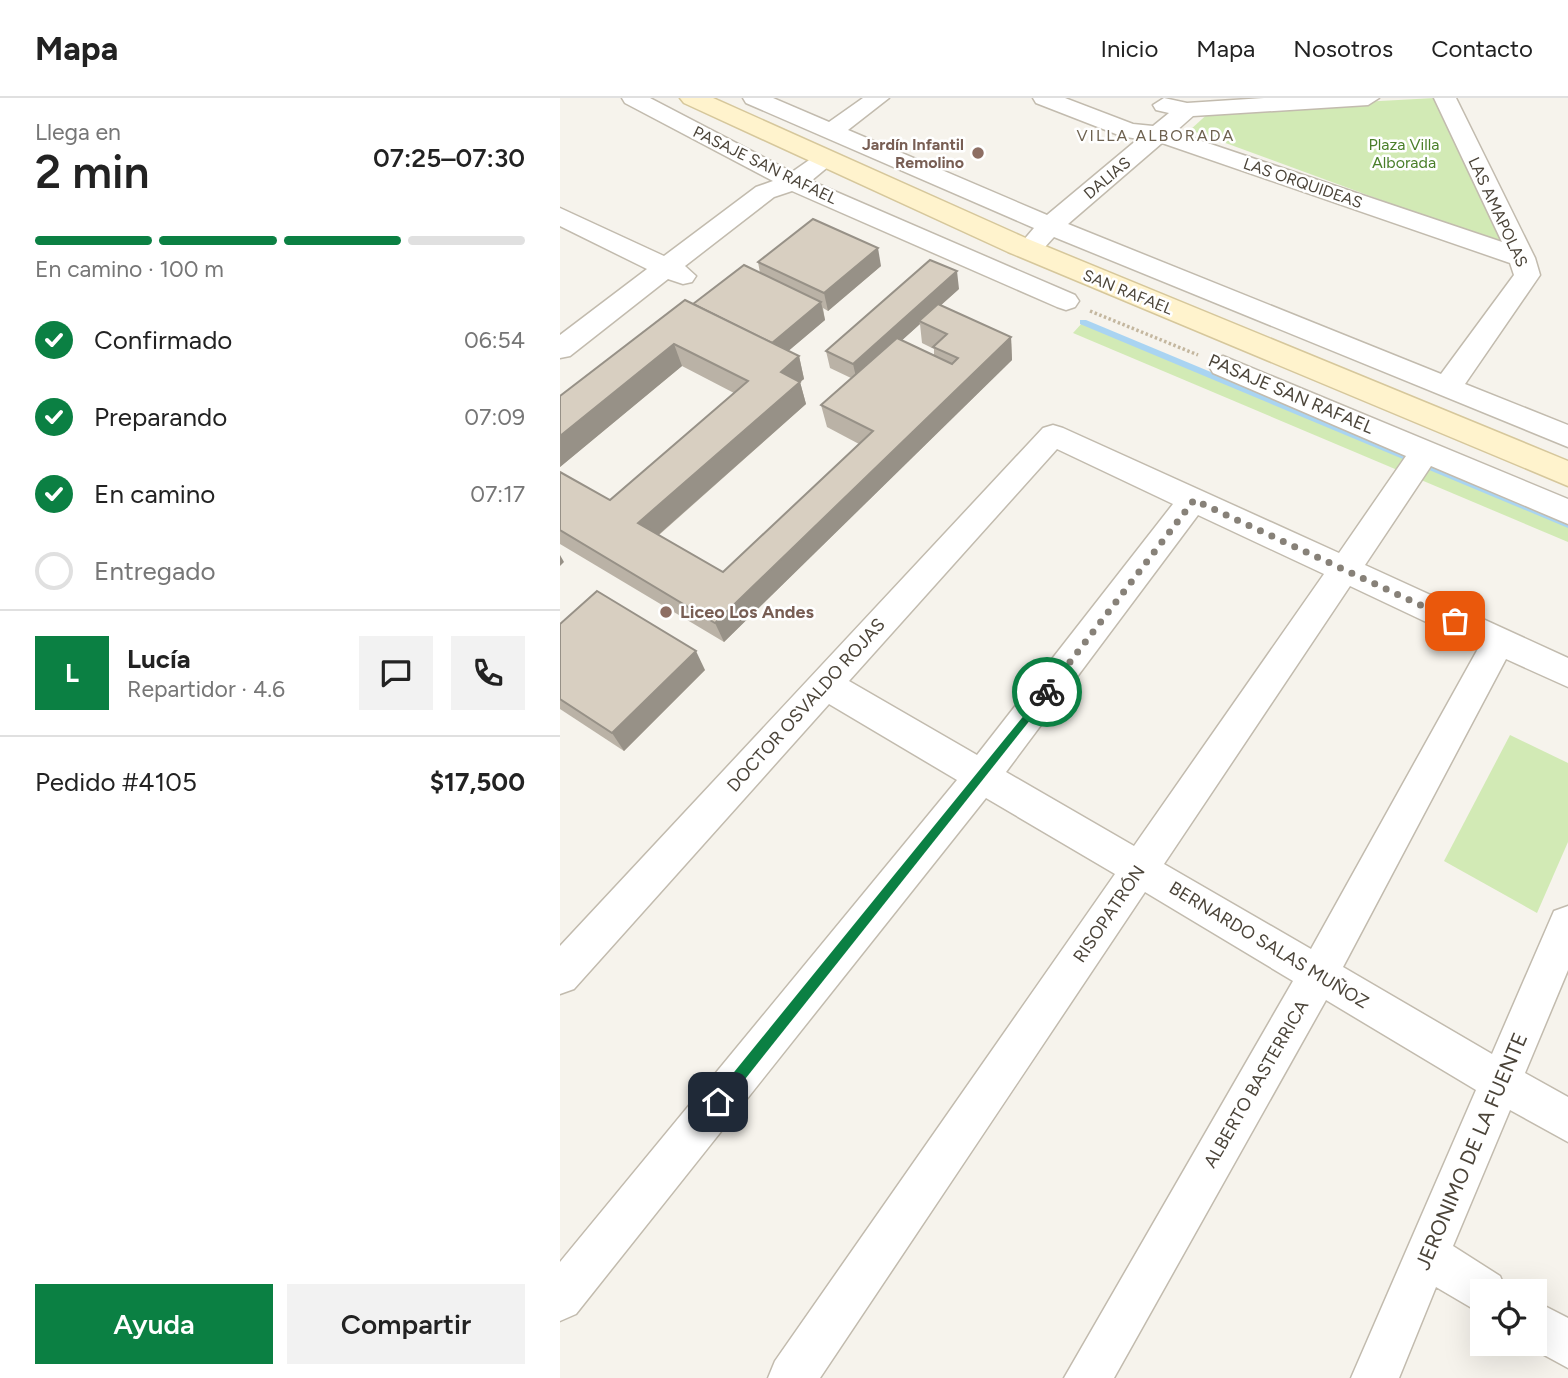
<!DOCTYPE html>
<html lang="es">
<head>
<meta charset="utf-8">
<style>
  :root { --surface:#fff; --page:#f2f2f2; --text:#222; --muted:#767676; --line:#e0e0e0; --accent:#0b8043 }
  body { margin:0; font-family:Figtree,sans-serif; background:var(--page); color:var(--text); height:100vh; display:flex; flex-direction:column; font-size:26px; white-space:nowrap }
  * { box-sizing:border-box; margin:0 }
  p { font-size:23px; color:var(--muted) }
  .icon { flex:none; width:38px; height:38px; fill:none; stroke:currentColor; stroke-width:2; stroke-linecap:round; stroke-linejoin:round }
  .map { position:relative; flex:1; overflow:hidden }
  .drawer { display:flex; flex-direction:column; background:var(--surface); width:560px }
  .drawer>* { flex:none }
  .buttons { position:absolute; left:910px; top:1181px; display:grid; gap:14px }
  .buttons a { display:grid; place-items:center; width:77px; height:77px; border-radius:0px; background:var(--surface); box-shadow:0 7px 28px #0002; font-size:35px }
  .pin { position:absolute; display:grid; place-items:center; width:60px; height:60px; color:#fff; margin:-30px; border-radius:14px; box-shadow:0 4px 10px #0006 }
  .courier { position:absolute; display:grid; place-items:center; width:70px; height:70px; margin:-35px; border:5px solid #0b8043; border-radius:50%; background:#fff; color:#222; box-shadow:0 2px 9px #0007 }
  .overview em { font-style:normal; font-weight:600 }
  .overview div { display:flex; flex-direction:column-reverse }
  .overview { display:flex; align-items:center; justify-content:space-between; height:119px; padding:0 35px }
  h1 { font-size:46px; font-weight:600; line-height:52px }
  .bar { display:grid; grid-template-columns:repeat(4,1fr); gap:10px 7px; align-content:center; height:84px; padding:0 35px }
  .bar i { height:9px; border-radius:5px; background:var(--line) }
  .bar .active { background:var(--accent) }
  .bar p { grid-column:span 4 }
  .line { display:flex; align-items:center; gap:18px; padding:0 35px; border-top:2px solid var(--line) }
  .line div { flex:1 }
  .round { display:grid; place-items:center; flex:none; width:74px; height:74px; border-radius:0px; background:var(--page) }
  ol { padding:0 35px; list-style:none }
  li { display:flex; align-items:center; gap:21px; height:77px }
  li p { margin-inline-start:auto }
  li .icon { padding:7px; border-radius:50%; background:var(--accent); color:#fff; stroke-width:4 }
  li:last-child { color:var(--muted) }
  li i { width:38px; height:38px; border:4px solid var(--line); border-radius:50% }
  .button { display:flex; gap:14px; margin-top:auto; padding:14px 35px }
  .button a { flex:1; height:80px; border-radius:0px; background:var(--accent); color:#fff; font-size:28px; font-weight:600; line-height:80px; text-align:center }
  .button a+a { background:var(--page); color:var(--text) }
  header { display:flex; align-items:center; gap:42px; box-sizing:border-box; height:98px; padding:0 35px; background:var(--surface); border-bottom:2px solid var(--line) }
  header strong { font-size:33px }
  nav { display:flex; gap:38px; margin-inline-start:auto; font-size:24px }
  main { display:flex; flex:1; min-height:0 }
  .map>svg:first-child { display:block }
  .green { fill:#d2eab5 }
  .lines { fill:none; stroke-linecap:round; stroke-linejoin:round }
  .stream { fill:#a9d4f2; fill-rule:evenodd }
  .minor-casing { stroke:#c2bbae; stroke-width:3 }
  .secondary-casing { stroke:#d6c79b; stroke-width:3 }
  .path { stroke:#c4b79f; stroke-width:3.5; stroke-dasharray:2.5 2.5; stroke-linecap:butt }
  .minor { fill:#fff; fill-rule:evenodd }
  .secondary { fill:#fff3cd; fill-rule:evenodd }
  .wall { fill:#bab2a6; fill-rule:evenodd }
  .shaded-wall { fill:#979187 }
  .building { fill:#d8cfc1; stroke:#979187; stroke-width:2 }
  .route { fill:#0b8043 }
  .done { stroke:#878178; stroke-width:7; stroke-dasharray:0 12.6 }
  .education-dot { fill:#8d6e63; stroke:#fff; stroke-width:2.5 }
  .labels { text-anchor:middle; dominant-baseline:central; stroke-width:5; stroke-linejoin:round; paint-order:stroke }
  .far-neighbourhood-label { font-size:16px; letter-spacing:2px; fill:#6e6250; stroke:#fff }
  .far-education-label { font-size:16px; font-weight:bold; fill:#785e54; stroke:#fff; text-anchor:end }
  .far-park-label { font-size:16px; fill:#4a7f2a; stroke:#fff }
  .far-street-label { font-size:16px; fill:#4b4439; stroke:#fff }
  .street-label { font-size:18px; fill:#4b4439; stroke:#fff }
  .education-label { font-size:18px; font-weight:bold; fill:#785e54; stroke:#fff; text-anchor:start }
  .near-street-label { font-size:21px; fill:#4b4439; stroke:#fff }
</style>
</head>
<body>
<header>
<strong>Mapa</strong>
<nav><a>Inicio</a><a>Mapa</a><a>Nosotros</a><a>Contacto</a></nav>
</header>
<main>
<section class="drawer">
<div class="overview"><div><h1>2 min</h1><p>Llega en</p></div><em>07:25–07:30</em></div>
<div class="bar"><i class="active"></i><i class="active"></i><i class="active"></i><i></i><p>En camino · 100 m</p></div>
<ol>
<li><svg class="icon" aria-label="check" viewBox="0 0 24 24"><path d="M5 12l5 5 9-10"/></svg>Confirmado<p>06:54</p></li>
<li><svg class="icon" aria-label="check" viewBox="0 0 24 24"><path d="M5 12l5 5 9-10"/></svg>Preparando<p>07:09</p></li>
<li><svg class="icon" aria-label="check" viewBox="0 0 24 24"><path d="M5 12l5 5 9-10"/></svg>En camino<p>07:17</p></li>
<li><i></i>Entregado</li>
</ol>
<div class="line" style="height:126px"><b class="round" style="background:var(--accent);color:#fff">L</b><div><b>Lucía</b><p>Repartidor · 4.6</p></div><a class="round"><svg class="icon" aria-label="chat" viewBox="0 0 24 24"><path d="M4 5h16v11H9l-5 4z"/></svg></a><a class="round"><svg class="icon" aria-label="phone" viewBox="0 0 24 24"><path d="M5 4h4l2 5-3 2q2 4 5 5l2-3 5 2v4C11 20 4 13 5 4z"/></svg></a></div>
<div class="line" style="height:91px"><div>Pedido #4105</div><b>$17,500</b></div>
<div class="button"><a>Ayuda</a><a>Compartir</a></div>
</section>
<div class="map">
<svg width="1008" height="1280" viewBox="0 0 1008 1280">
  <rect width="100%" height="100%" fill="#f6f3ec"/>
  <g class="green">
    <path d="M875 0 946 148 630 32 652 12Z"/>
    <path d="M523 224 1008 427V444L513 235Z"/>
    <path d="M950 637 1008 665V744L977 815 884 763Z"/>
  </g>
  <g class="lines">
    <path class="stream" d="M520 222H526L1008 423V430L520 226Z"/>
    <g class="minor-casing">
      <g id="minor">
        <path d="M62 0H90L232 74 255 58H271L275 63 251 83 515 197 519 203 515 209 506 212 497 209 232 93 214 99 125 168 136 178 132 184 123 186 108 181 10 258 0 260V237L87 171 0 128V110L104 158 196 89 213 83 65 5Z"/>
        <path d="M183 0H213L269 24 303 0H329L288 32 487 117 578 41 561 38 476 5 473 0H505L573 26 593 28 609 15 596 12 593 7 604 0 627 5 704 0H819L808 7 633 18 615 34 942 144 874 0H896L975 160 980 177 905 286 1008 327V349L494 139 484 150H466L462 144 474 130 186 5ZM602 45 950 165 954 177 881 276 508 126Z"/>
        <path d="M663 258 1008 401V426L871 368 805 467 1008 560V589L946 561 783 869 932 956 994 813 1008 808V872L965 975 1008 999V1044L950 1012 893 1148 940 1178 947 1194H922V1216L876 1189 839 1280H791L916 992 766 902 554 1280H504L733 883 585 794 260 1280H208L215 1263 555 776 426 700 16 1216 0 1223V1164L397 682 269 606 14 891 0 896V848L483 330 493 327 503 330 779 455 846 358 653 275 649 268 653 261ZM497 351 613 406 417 657 289 583ZM638 417 764 476 574 748 446 674ZM790 488 919 549 751 851 604 766Z"/>
        <path d="M975 1203 1008 1220V1270L964 1246H975Z"/>
      </g>
    </g>
    <g class="secondary-casing">
      <path id="secondary" d="M120 0H153L468 141 1008 363V388L448 154 124 5Z"/>
    </g>
    <path class="path" d="M530 213 638 257"/>
    <use href="#minor" class="minor"/>
    <use href="#secondary" class="secondary"/>
  </g>
  <g class="wall">
    <path d="M198 164 321 168 268 213 263 210 265 222 228 253 239 258 244 281 240 284 246 306 99 437 163 474 299 346 267 329 261 307 291 280 270 270 266 253 399 191 380 208 451 239 452 262 164 544 0 446V374L50 402 174 295 122 268 0 369V298L133 206 200 175ZM360 226 362 245 374 251V257L342 242Z"/>
    <path d="M0 526 145 572 64 653 0 611Z"/>
  </g>
  <g class="shaded-wall">
    <path d="M318 150 321 168 268 213 264 195Z"/>
    <path d="M397 173 399 191 362 224 359 223 360 226 297 283 293 266Z"/>
    <path d="M261 204 265 222 213 266 208 248Z"/>
    <path d="M451 239 452 262 164 544 155 525Z"/>
    <path d="M114 246 122 268 0 369V338Z"/>
    <path d="M239 258 244 281 240 284 246 306 88 446 78 425 221 274Z"/>
    <path d="M0 457 4 464 0 468Z"/>
    <path d="M136 553 145 572 64 653 52 635Z"/>
  </g>
  <g class="building">
    <path d="M253 121 318 150 264 195 198 164Z"/>
    <path d="M370 162 397 173 293 266 266 253Z"/>
    <path d="M184 167 261 204 212 245 133 206Z"/>
    <path d="M125 202 239 258 221 274 240 284 78 425 163 474 313 333 261 307 337 240 392 266 398 260 373 249 387 236 359 223 378 206 451 239 155 525 0 432V374L50 402 188 283 114 246 0 338V298Z"/>
    <path d="M37 493 136 553 52 635 0 601V526Z"/>
  </g>
  <path class="route" d="M487 589 490 591V597L163 1009H153V1000Z"/>
  <g class="lines">
    <path class="done" d="M487 594 634 402 895 523"/>
  </g>
  <g class="education-dot">
    <circle cx="418" cy="55" r="7"/>
    <circle cx="106" cy="514" r="7"/>
  </g>
  <g class="labels">
    <g class="far-neighbourhood-label">
      <text x="596" y="37">VILLA ALBORADA</text>
    </g>
    <g class="far-education-label">
      <text x="404" y="46">Jardín Infantil<tspan x="404" dy="18">Remolino</tspan></text>
    </g>
    <g class="far-park-label">
      <text x="844" y="46">Plaza Villa<tspan x="844" dy="18">Alborada</tspan></text>
    </g>
    <g class="far-street-label">
      <text transform="translate(205 67) rotate(26)">PASAJE SAN RAFAEL</text>
      <text transform="translate(547 80) rotate(-40)">DALIAS</text>
      <text transform="translate(743 85) rotate(19)">LAS ORQUIDEAS</text>
      <text transform="translate(938 114) rotate(65)">LAS AMAPOLAS</text>
      <text transform="translate(568 194) rotate(22)">SAN RAFAEL</text>
    </g>
    <g class="street-label">
      <text transform="translate(731 296) rotate(23)">PASAJE SAN RAFAEL</text>
      <text transform="translate(246 607) rotate(-48)">DOCTOR OSVALDO ROJAS</text>
      <text transform="translate(549 816) rotate(-56)">RISOPATRÓN</text>
      <text transform="translate(709 847) rotate(31)">BERNARDO SALAS MUÑOZ</text>
      <text transform="translate(696 986) rotate(-60)">ALBERTO BASTERRICA</text>
    </g>
    <g class="education-label">
      <text x="120" y="514">Liceo Los Andes</text>
    </g>
    <g class="near-street-label">
      <text transform="translate(911 1053) rotate(-67)">JERONIMO DE LA FUENTE</text>
    </g>
  </g>
</svg>
<div class="buttons">
<a><svg class="icon" aria-label="locate" viewBox="0 0 24 24"><circle cx="12" cy="12" r="6"/><path d="M12 2v4M12 18v4M2 12h4M18 12h4"/></svg></a>
</div>
<div class="pin" style="left:895px;top:523px;background:#ea580c"><svg class="icon" aria-label="bag" viewBox="0 0 24 24"><path d="M5 8h14l-1 12H6zM9 8a3 3 0 0 1 6 0"/></svg></div>
<div class="pin" style="left:158px;top:1004px;background:#1f2937"><svg class="icon" aria-label="home" viewBox="0 0 24 24"><path d="M3 11l9-7 9 7M6 9v11h12V9"/></svg></div>
<div class="courier" style="left:487px;top:594px"><svg class="icon" aria-label="bike" viewBox="0 0 24 24"><circle cx="6" cy="16" r="4"/><circle cx="18" cy="16" r="4"/><path d="M6 16l4-8h5l3 8M10 8l3 8H6M13 5h3"/></svg></div>
</div>
</main>
</body>
</html>
